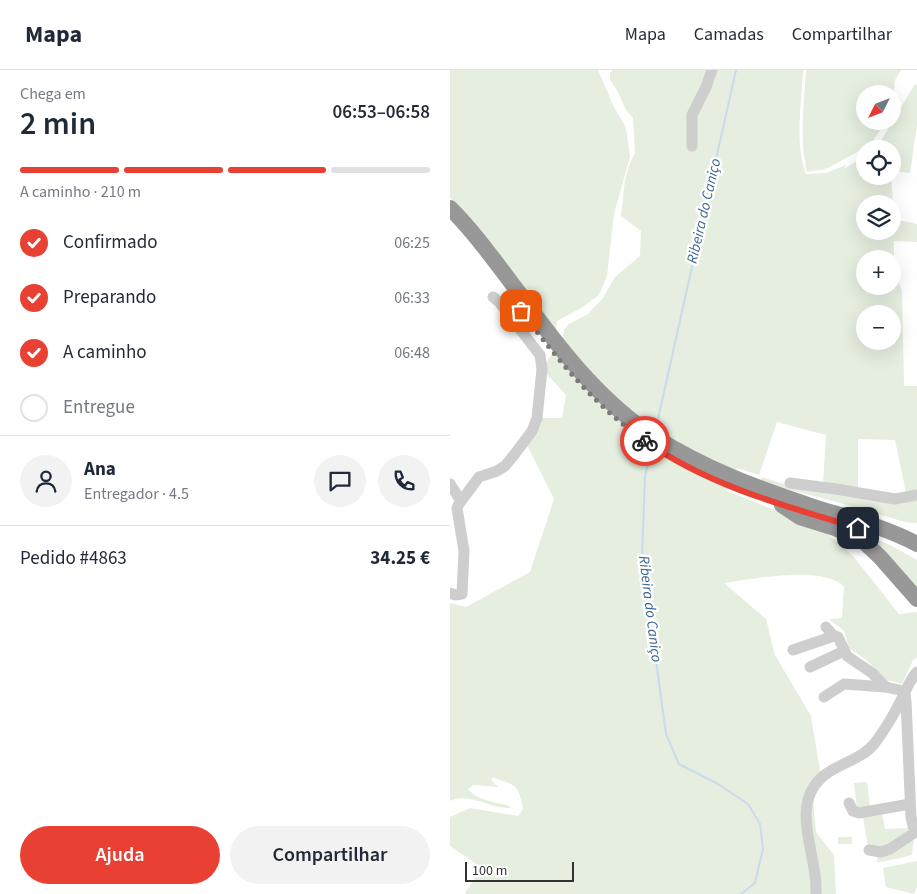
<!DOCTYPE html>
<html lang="pt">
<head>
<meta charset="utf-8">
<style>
  :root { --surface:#fff; --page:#f2f2f3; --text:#1f2937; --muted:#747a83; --line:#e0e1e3; --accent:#e84133 }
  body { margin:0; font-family:"Source Sans 3",sans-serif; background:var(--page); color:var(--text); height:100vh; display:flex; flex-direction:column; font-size:19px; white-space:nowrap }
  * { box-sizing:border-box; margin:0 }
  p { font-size:16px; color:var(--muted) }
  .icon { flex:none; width:28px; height:28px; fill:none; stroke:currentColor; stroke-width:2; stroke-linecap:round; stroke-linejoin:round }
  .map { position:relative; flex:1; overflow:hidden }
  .details { display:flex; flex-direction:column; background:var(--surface); width:450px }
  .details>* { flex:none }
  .needle { width:32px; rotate:228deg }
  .buttons { position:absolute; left:406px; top:15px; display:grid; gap:10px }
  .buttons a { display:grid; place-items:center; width:45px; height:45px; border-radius:50%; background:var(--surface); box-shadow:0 5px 20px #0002; font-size:25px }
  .scale { position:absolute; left:15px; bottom:12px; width:109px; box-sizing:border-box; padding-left:5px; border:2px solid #313131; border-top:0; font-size:14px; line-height:18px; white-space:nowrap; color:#313131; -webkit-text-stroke:4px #fff; paint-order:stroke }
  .pin { position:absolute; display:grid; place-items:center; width:42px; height:42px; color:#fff; margin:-21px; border-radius:10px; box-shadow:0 2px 8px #0006 }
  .courier { position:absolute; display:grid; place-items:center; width:50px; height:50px; margin:-25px; border:4px solid #e84133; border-radius:50%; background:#fff; color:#222; box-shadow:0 1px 6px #0007 }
  .head em { font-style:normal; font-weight:600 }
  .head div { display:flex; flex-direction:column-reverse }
  .head { display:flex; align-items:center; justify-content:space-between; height:85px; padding:0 20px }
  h1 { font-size:32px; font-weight:600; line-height:38px }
  .bar { display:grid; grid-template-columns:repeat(4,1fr); gap:8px 5px; align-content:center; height:60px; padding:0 20px }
  .bar i { height:6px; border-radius:4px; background:var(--line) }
  .bar .current { background:var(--accent) }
  .bar p { grid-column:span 4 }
  .line { display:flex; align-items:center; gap:12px; padding:0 20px; border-top:1px solid var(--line) }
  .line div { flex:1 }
  .round { display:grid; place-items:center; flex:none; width:52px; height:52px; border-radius:26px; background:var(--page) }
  ol { padding:0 20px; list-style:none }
  li { display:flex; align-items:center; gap:15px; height:55px }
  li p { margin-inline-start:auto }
  li .icon { padding:5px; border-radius:50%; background:var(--accent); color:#fff; stroke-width:4 }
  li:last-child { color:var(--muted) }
  li i { width:28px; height:28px; border:2px solid var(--line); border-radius:50% }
  .button { display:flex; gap:10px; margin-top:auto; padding:10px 20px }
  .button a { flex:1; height:58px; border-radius:30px; background:var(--accent); color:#fff; font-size:20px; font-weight:600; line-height:58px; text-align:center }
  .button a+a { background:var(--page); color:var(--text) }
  header { display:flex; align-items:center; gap:30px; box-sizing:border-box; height:70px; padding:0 25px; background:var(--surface); border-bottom:1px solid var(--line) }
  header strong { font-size:24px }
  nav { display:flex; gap:28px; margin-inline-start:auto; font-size:18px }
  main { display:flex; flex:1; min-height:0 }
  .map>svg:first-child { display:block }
  .green { fill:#e5eedf; fill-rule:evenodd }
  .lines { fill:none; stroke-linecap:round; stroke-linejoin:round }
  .stream { stroke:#cbdbed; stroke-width:2 }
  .minor { stroke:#cecece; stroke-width:11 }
  .highway { stroke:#989898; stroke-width:16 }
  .done { stroke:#797979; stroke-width:5; stroke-dasharray:0 9 }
  .route { stroke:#e84133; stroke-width:6 }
  .labels { text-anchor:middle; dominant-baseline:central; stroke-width:5; stroke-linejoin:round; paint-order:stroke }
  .water-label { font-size:15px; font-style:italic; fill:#3c6595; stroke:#fff }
</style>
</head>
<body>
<header>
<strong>Mapa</strong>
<nav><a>Mapa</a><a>Camadas</a><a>Compartilhar</a></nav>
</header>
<main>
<section class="details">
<div class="head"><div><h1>2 min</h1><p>Chega em</p></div><em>06:53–06:58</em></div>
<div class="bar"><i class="current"></i><i class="current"></i><i class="current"></i><i></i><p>A caminho · 210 m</p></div>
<ol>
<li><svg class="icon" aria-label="check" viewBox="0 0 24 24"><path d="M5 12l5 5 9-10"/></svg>Confirmado<p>06:25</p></li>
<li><svg class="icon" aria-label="check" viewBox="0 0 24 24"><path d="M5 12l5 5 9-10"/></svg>Preparando<p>06:33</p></li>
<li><svg class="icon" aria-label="check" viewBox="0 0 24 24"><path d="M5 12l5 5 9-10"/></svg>A caminho<p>06:48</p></li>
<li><i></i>Entregue</li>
</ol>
<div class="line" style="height:90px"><a class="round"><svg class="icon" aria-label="person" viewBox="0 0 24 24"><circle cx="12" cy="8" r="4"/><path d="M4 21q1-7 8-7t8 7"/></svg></a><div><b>Ana</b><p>Entregador · 4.5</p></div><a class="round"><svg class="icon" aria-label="chat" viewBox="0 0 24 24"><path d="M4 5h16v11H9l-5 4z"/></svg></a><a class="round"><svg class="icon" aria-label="phone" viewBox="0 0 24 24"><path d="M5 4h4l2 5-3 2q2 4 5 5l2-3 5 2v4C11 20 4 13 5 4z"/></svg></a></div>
<div class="line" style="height:65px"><div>Pedido #4863</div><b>34.25 €</b></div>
<div class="button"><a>Ajuda</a><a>Compartilhar</a></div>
</section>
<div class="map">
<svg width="467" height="824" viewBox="0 0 467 824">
  <rect width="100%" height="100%" fill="#fff"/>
  <g class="green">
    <path d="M0 0H148L163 35 176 58 180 87 164 144 157 206 149 225 131 238 107 251 105 265 33 164 0 128Z"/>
    <path d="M163 0H353C352 34 344 71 356 104L376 103 396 95 394 99 415 86V106H441L444 149 467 154V172L444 171V199L452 221 454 316H467V421L456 423 445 370 408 369V419L373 414 376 365 327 352 309 405 287 398 277 421 372 459 403 486 449 544 467 542V587L463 590 452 614 437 610 415 589 399 578 394 561 379 549 392 548 394 516C370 495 305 509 274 513L316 549 325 585 361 646 371 707 362 721 366 762 384 785 386 824H16L15 823 32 798 0 776V747L20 738 68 746 73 739C68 712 65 716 42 707V711L48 717 23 715 18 719C27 731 47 732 60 736V738C39 739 20 722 0 731V533L16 537 80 502 104 429 77 375 87 348H112L116 325 92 299 113 267 114 260 119 254 138 244 153 228 165 207 190 186 191 161 171 146 175 110 180 93 185 83 183 48 176 40 167 20 160 10V3ZM415 134H442V161H415ZM415 189H442V216H415ZM415 244H442V271H415Z"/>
    <path d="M356 0H451L445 10 443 35 442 24H415V51H436L420 75 376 99 357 102C349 69 354 34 356 0Z"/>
    <path d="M465 14 467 15V55L460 103 443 101 442 79H426Z"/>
    <path d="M311 407 341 416 467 429V453L455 452 383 431 320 415 311 411Z"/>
    <path d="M415 465 440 475 467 490V518Z"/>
    <path d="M417 712 420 737 407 738 404 713Z"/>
    <path d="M432 743 435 759 460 758 438 777H418L413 747Z"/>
    <rect x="388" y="767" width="14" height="7"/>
    <path d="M464 767 462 785 432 792H427L428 784Z"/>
    <path d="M467 791V817L464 824 436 817 433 798Z"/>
  </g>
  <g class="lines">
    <g class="stream">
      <path d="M206 358 286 0"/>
      <path d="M202 375 195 407 192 487 216 664 229 694 268 714 298 734 310 754 313 779 305 813 291 824"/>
    </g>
    <g class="minor">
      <path d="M242 76V45L256 17 262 0"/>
      <path d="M340 413 386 419 445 429 467 425"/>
      <path d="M0 414 11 431"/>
      <path d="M0 523 5 525 12 524 14 481 7 438 9 434 29 407 47 401 55 396 64 385 82 361 87 348 92 299 90 285 49 232 43 227"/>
      <path d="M376 557 383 565 388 567 397 586 422 603 436 617"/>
      <path d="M343 580 381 567 383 565"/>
      <path d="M360 597 394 581"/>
      <path d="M455 624 456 631 461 747 463 756 467 760"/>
      <path d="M374 627 394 614 436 617 449 620 455 624"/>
      <path d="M399 733 403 741 409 743 460 734"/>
      <path d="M419 780 431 782 440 779 464 763"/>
      <path d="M366 824C366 818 366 811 365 805 361 772 342 729 376 704 391 693 413 688 424 674 433 663 446 641 452 628 457 619 460 609 467 602"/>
    </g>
    <g class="highway">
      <path d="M0 138C26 164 47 194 69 223 108 277 149 331 206 368 255 399 309 419 364 437 399 448 435 457 467 474"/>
      <path d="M332 435 350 447 385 458 413 471 430 487 467 529"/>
    </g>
  </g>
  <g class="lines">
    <path class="done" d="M71 241C109 291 144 335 195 371"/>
    <path class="route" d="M195 371C259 416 335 436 408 458"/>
  </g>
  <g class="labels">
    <g class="water-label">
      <text transform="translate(254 141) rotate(-77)">Ribeira do Caniço</text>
      <text transform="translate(200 539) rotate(83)">Ribeira do Caniço</text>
    </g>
  </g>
</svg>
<div class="buttons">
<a><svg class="needle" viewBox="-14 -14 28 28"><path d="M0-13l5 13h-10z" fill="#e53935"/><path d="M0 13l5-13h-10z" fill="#747a83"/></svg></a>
<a><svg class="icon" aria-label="locate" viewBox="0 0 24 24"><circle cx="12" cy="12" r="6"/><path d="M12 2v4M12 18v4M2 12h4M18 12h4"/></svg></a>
<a><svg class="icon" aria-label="layers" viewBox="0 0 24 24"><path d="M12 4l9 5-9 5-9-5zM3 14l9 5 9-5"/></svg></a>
<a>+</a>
<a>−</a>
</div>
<div class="scale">100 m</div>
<div class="pin" style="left:71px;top:241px;background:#ea580c"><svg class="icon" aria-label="bag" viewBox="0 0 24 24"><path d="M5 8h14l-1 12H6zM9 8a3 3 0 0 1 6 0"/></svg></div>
<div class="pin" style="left:408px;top:458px;background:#1f2937"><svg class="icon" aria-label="home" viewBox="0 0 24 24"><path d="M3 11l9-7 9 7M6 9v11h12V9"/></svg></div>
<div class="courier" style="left:195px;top:371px"><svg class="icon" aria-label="bike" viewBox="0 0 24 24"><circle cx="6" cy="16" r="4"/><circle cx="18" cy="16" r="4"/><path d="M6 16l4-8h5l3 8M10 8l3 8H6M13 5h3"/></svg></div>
</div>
</main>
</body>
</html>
